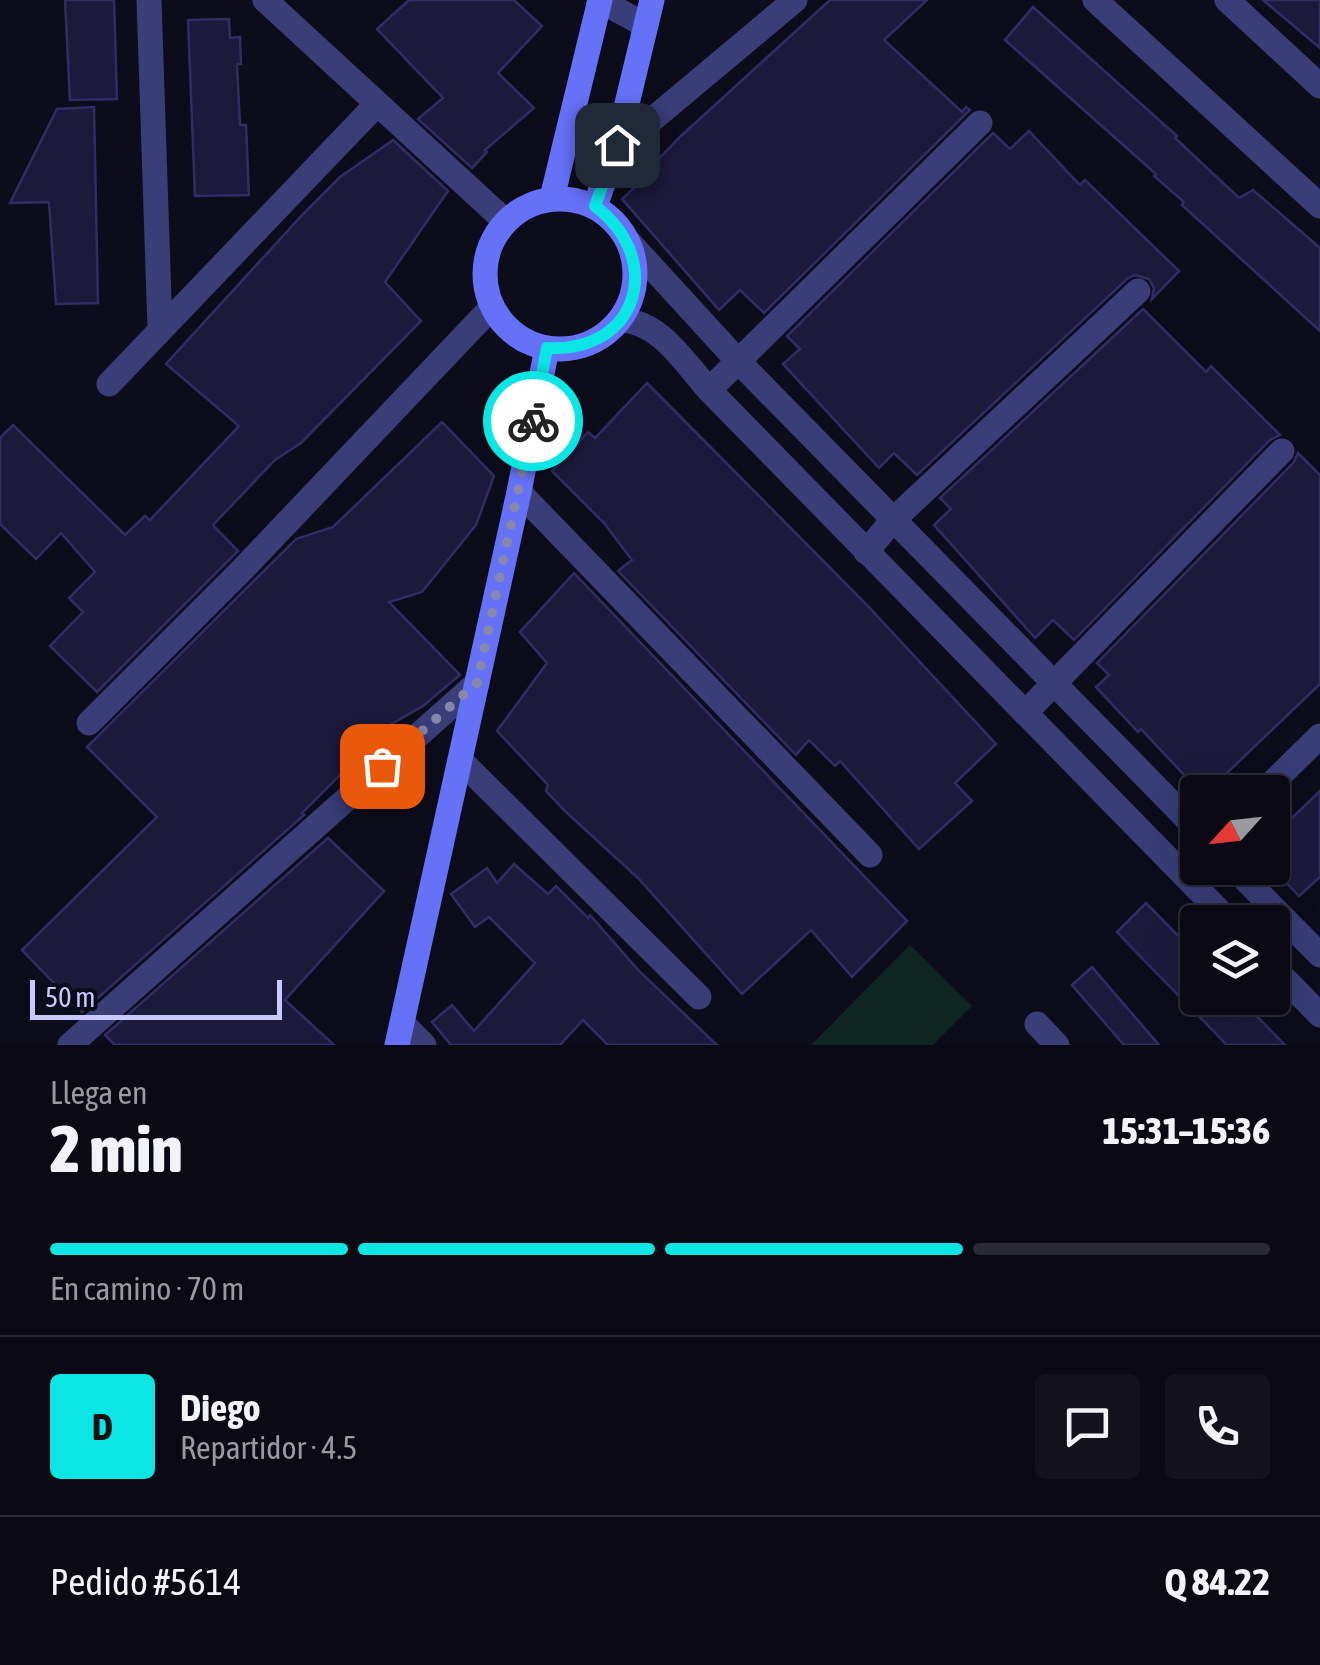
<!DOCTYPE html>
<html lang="es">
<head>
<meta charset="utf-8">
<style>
  :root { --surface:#0a0914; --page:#13121d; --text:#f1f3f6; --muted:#999aa0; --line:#2a2a34; --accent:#0be6e4 }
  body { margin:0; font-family:"Asap Condensed",sans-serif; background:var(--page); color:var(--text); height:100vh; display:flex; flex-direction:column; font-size:38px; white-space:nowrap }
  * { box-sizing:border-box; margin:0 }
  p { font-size:32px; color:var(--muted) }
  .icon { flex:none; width:55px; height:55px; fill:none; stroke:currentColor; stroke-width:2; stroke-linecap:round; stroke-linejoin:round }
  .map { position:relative; height:1045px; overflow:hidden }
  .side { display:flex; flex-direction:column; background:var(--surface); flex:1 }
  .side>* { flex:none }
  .needle { width:65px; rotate:243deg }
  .controls { position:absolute; left:1180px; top:775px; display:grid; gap:20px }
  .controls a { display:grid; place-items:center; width:110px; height:110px; border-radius:10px; background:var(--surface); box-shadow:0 10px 40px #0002,0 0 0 2px var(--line); font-size:50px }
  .scale { position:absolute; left:30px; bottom:25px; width:252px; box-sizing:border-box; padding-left:10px; border:5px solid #c9c9fc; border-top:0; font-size:28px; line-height:35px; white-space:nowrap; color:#c9c9fc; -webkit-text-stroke:8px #0d0c1b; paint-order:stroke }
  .pin { position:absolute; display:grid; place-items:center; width:85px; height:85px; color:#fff; margin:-42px; border-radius:20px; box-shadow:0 5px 15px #0006 }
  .courier { position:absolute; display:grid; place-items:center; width:100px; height:100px; margin:-50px; border:8px solid #0be6e4; border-radius:50%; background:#fff; color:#222; box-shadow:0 2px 12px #0007 }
  .headline em { font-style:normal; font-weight:800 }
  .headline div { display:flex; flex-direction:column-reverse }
  .headline { display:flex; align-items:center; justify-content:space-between; height:170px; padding:0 50px }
  h1 { font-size:65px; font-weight:800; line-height:75px }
  .bar { display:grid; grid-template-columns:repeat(4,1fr); gap:15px 10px; align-content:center; height:120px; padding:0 50px }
  .bar i { height:12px; border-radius:8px; background:var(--line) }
  .bar .selected { background:var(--accent) }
  .bar p { grid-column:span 4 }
  .line { display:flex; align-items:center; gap:25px; padding:0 50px; border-top:2px solid var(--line) }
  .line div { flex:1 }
  .round { display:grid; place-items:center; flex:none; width:105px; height:105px; border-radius:10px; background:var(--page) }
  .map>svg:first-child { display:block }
  .green { fill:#0f2522 }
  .building { fill:#1c193b; stroke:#312c66; stroke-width:2.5 }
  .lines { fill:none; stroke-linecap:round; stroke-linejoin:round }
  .street { stroke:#393d78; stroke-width:25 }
  .secondary { stroke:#6571f7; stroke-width:25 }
  .done { stroke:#8787ad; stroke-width:10; stroke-dasharray:0 18 }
  .route { stroke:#0be6e4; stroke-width:12 }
</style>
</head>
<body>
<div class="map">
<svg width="1320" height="1045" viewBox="0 0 1320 1045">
  <rect width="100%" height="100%" fill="#0d0c1b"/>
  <path class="green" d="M910 945 972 1006 933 1045H811Z"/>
  <g class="building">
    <path d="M65 0H114L117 99 70 100Z"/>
    <path d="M409 0H514L542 26 498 73 534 108 485 150 487 152 472 168 418 119 443 98 377 29Z"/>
    <path d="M830 0H927L884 40 962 112 966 107 970 110 764 313 740 290 719 310 622 199 654 169 652 166 681 136Z"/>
    <path d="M1263 0H1320V48Z"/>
    <path d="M1033 7 1177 136 1175 138 1239 198 1253 190 1320 248V331L1182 205 1184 202 1154 176 1156 174 1005 40Z"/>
    <path d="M229 19 230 38 240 37 241 64H237L240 125H246L249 195 195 196 188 20Z"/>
    <path d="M94 107 98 303 56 304 49 202 10 203 57 109Z"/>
    <path d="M1029 131 1080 185 1085 180 1179 271 1152 299 1154 288 1149 279 1135 275 1127 279 917 475 894 453 879 468 783 364 800 349 787 336 993 133 1010 149Z"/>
    <path d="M393 140 448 191 385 282 421 321 301 443 275 460 213 525 238 551 97 692 50 646 83 612 69 598 95 572 61 533 36 559 0 524V438L13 425 125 535 145 516 150 520 239 426 166 364 303 214 340 177Z"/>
    <path d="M1143 309 1206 372 1211 366 1280 435 1270 440 1074 640 1053 620 1035 638 934 525 951 509 940 498Z"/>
    <path d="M647 383 867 605 996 744 955 783 972 801 919 849 840 761 835 766 809 740 796 755 618 571 632 560 604 523 552 471 588 432 595 438Z"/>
    <path d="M442 422 494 476 476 525 422 592 389 602 460 675 423 706 390 725 302 813 304 815 82 1012 22 950 157 817 87 747 296 539 333 527Z"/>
    <path d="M1298 453 1320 475V684L1207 792H1200L1141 729 1138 732 1096 687 1109 675 1097 663 1294 462Z"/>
    <path d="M574 573 907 921 852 977 811 930 742 994 638 878 566 812 546 791 548 785 497 731 547 663 520 632Z"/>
    <path d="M1320 791V877L1299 896 1272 868V837Z"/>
    <path d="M328 838 384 891 285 1000 334 1045H115L105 1035Z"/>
    <path d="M514 864 548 894 556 886 588 918 590 915 640 972 717 1045H608L583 1020 560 1045H451L432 1022 452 1005 474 1031 535 963 489 917 475 927 451 894 487 868 497 883Z"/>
    <path d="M1146 903 1198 956V998H1239L1285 1045H1227L1133 949 1117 932Z"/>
    <path d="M1092 967 1159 1045H1124L1072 985Z"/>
  </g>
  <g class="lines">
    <g class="street">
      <path d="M149 0 160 329"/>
      <path d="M265 0 505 221"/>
      <path d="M599 0 645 25"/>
      <path d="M1095 0 1320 206"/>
      <path d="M1227 0 1320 86"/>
      <path d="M617 145 635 134 795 0"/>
      <path d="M629 242 737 360 1198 830"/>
      <path d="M620 320C660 321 684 362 709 390L1230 922"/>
      <path d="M109 384 376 105"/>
      <path d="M709 390 980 123"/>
      <path d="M519 492 870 855"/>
      <path d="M866 552 893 520 1138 291"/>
      <path d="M1025 713 1282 451"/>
      <path d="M89 723 241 571 492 307"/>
      <path d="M460 760 699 997"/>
      <path d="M1263 792 1320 736"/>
      <path d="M1234 868 1320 955"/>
      <path d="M1272 966 1320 1015"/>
      <path d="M402 1023 424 1045"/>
      <path d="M1037 1024 1057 1045"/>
      <path d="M70 1045 477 683"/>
    </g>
    <g class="secondary">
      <path d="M552 198 600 0"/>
      <circle cx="560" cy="274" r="75"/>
      <path d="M595 206 617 145 652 0"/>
      <path d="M397 1045 519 492 547 348"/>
    </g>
  </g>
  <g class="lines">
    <path class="done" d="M382 766 477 683 533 421"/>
    <path class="route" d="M533 421 547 348C638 353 666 260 595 206L617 145"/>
  </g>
</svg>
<div class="controls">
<a><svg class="needle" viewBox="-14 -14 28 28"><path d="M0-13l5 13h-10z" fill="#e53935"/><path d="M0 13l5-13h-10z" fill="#999aa0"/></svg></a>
<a><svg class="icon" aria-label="layers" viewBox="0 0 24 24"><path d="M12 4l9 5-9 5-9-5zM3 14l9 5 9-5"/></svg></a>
</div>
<div class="scale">50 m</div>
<div class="pin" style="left:382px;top:766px;background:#ea580c"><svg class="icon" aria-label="bag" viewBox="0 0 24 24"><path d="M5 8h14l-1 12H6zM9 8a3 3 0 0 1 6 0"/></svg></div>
<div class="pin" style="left:617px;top:145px;background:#1f2937"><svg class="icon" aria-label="home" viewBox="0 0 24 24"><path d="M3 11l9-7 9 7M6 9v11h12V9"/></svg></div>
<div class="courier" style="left:533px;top:421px"><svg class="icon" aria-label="bike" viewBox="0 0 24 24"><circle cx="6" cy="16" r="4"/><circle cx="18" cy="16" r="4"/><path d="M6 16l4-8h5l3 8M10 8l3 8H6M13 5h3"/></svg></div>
</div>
<section class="side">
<div class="headline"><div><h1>2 min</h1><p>Llega en</p></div><em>15:31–15:36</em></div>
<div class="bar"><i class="selected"></i><i class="selected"></i><i class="selected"></i><i></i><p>En camino · 70 m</p></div>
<div class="line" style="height:180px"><b class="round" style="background:var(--accent);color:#111">D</b><div><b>Diego</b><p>Repartidor · 4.5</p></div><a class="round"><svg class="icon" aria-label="chat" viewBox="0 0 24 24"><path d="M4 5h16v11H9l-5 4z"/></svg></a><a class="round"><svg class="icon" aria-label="phone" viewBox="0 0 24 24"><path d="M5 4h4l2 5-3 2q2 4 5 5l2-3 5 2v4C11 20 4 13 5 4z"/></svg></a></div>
<div class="line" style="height:130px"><div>Pedido #5614</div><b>Q 84.22</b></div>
</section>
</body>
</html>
